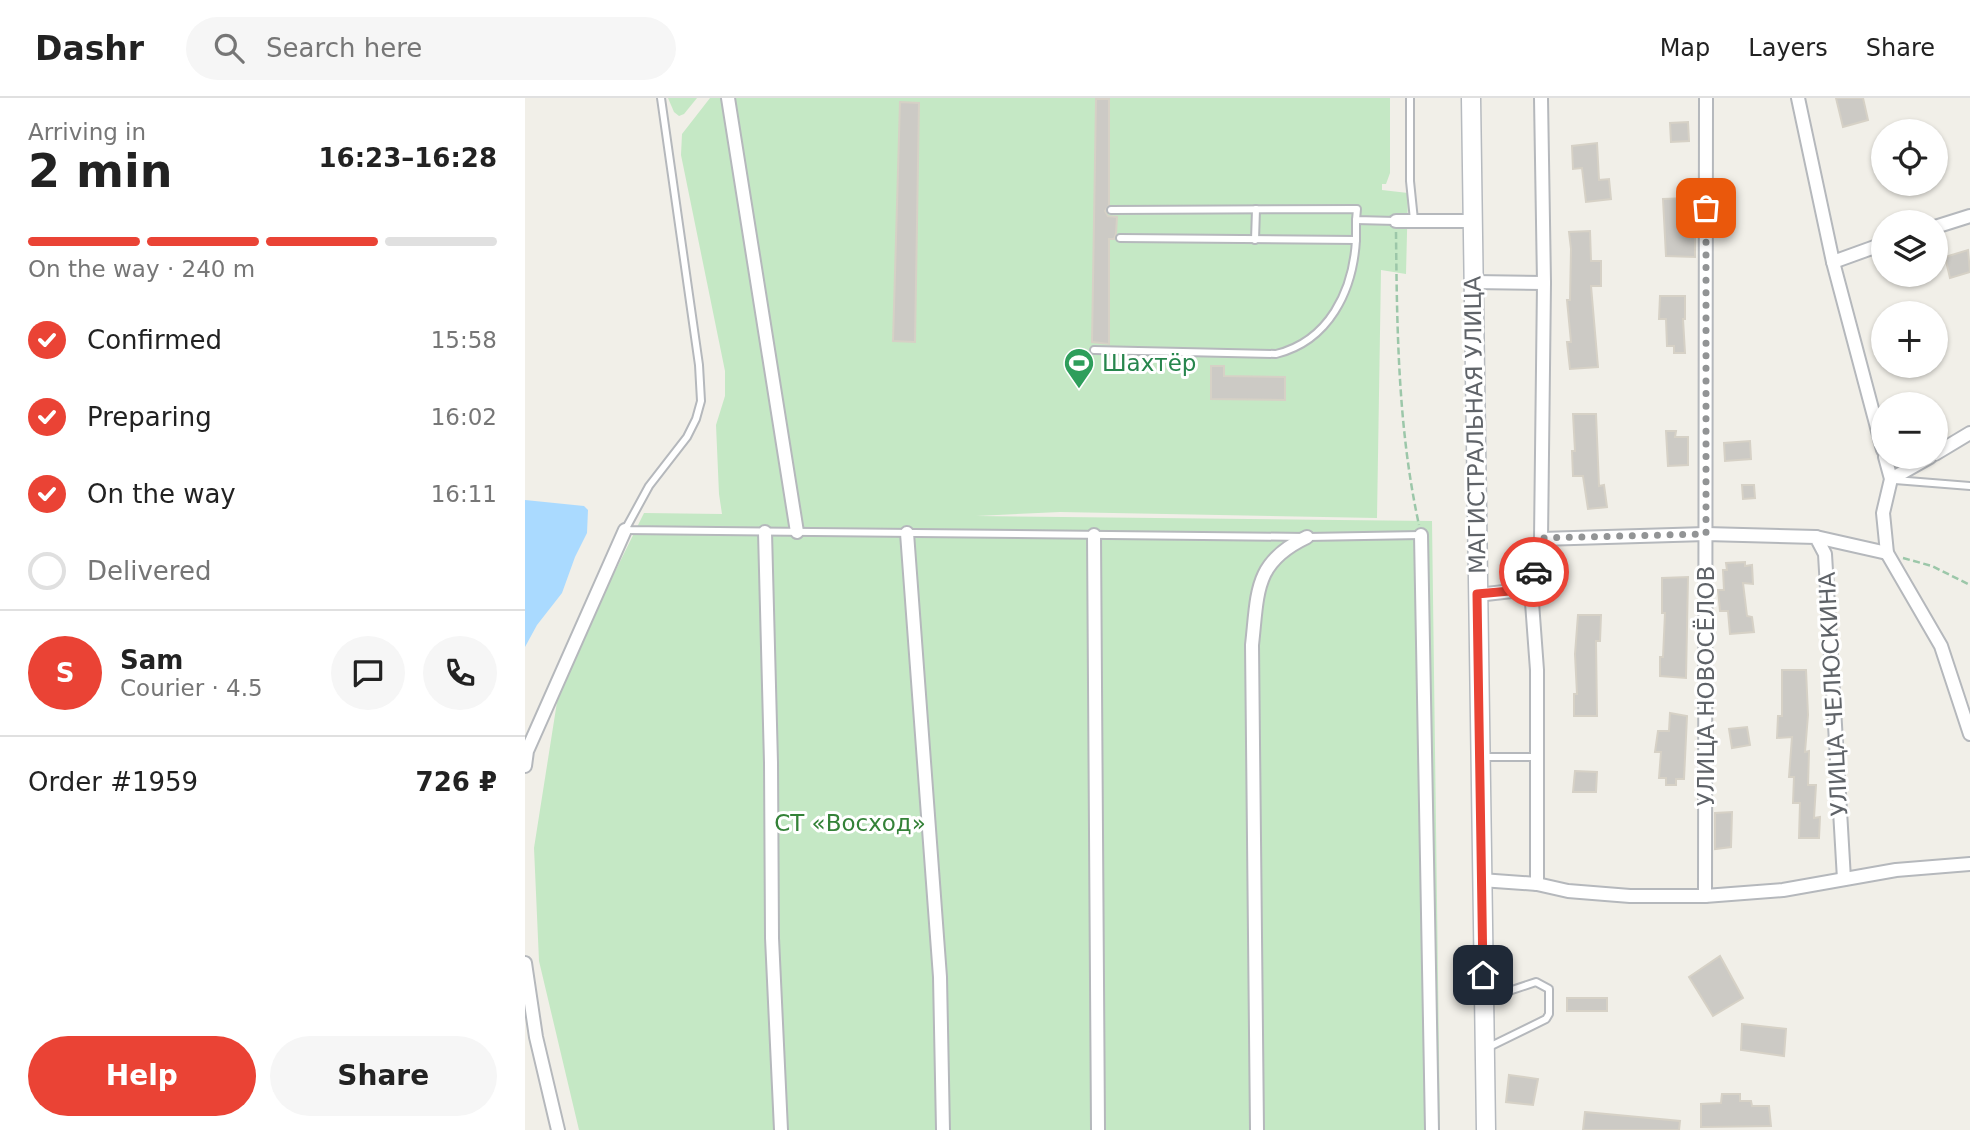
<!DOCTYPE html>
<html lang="en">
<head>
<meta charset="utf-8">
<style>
  :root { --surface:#fff; --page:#f6f6f6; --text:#222; --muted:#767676; --line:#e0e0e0; --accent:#ea4335 }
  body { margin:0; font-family:"DejaVu Sans",sans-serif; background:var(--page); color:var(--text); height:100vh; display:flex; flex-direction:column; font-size:26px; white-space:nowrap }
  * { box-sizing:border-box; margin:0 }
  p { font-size:23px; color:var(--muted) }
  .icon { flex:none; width:38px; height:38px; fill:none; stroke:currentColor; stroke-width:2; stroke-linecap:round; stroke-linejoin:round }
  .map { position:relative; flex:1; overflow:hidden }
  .panel { display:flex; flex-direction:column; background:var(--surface); width:525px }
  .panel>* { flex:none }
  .controls { position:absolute; left:1346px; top:21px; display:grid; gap:14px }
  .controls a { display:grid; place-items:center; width:77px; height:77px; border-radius:50%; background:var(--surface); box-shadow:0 2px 5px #0004; font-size:35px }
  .pin { position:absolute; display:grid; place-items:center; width:60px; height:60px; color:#fff; margin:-30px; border-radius:14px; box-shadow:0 4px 10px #0006 }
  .courier { position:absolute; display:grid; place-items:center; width:70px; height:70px; margin:-35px; border:5px solid #ea4335; border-radius:50%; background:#fff; color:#222; box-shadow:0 2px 9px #0007 }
  .overview em { font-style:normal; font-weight:700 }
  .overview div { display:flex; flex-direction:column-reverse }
  .overview { display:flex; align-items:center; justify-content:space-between; height:119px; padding:0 28px }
  h1 { font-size:46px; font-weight:700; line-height:52px }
  .bar { display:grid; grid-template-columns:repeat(4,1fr); gap:10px 7px; align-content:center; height:84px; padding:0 28px }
  .bar i { height:9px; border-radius:5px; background:var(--line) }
  .bar .selected { background:var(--accent) }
  .bar p { grid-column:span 4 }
  .line { display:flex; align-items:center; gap:18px; padding:0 28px; border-top:2px solid var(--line) }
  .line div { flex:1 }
  .round { display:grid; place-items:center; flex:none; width:74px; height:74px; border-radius:37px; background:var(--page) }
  ol { padding:0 28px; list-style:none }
  li { display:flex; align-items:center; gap:21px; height:77px }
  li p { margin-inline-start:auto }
  li .icon { padding:7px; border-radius:50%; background:var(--accent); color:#fff; stroke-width:4 }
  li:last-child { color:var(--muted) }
  li i { width:38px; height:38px; border:4px solid var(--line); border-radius:50% }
  .action { display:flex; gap:14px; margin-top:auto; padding:14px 28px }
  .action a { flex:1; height:80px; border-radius:42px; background:var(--accent); color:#fff; font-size:28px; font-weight:700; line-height:80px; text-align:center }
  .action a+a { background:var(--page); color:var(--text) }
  header { display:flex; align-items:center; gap:42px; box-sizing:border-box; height:98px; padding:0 35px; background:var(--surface); border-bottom:2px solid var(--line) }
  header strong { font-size:33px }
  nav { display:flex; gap:38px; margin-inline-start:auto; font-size:24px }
  .search { width:490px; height:63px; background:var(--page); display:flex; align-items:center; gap:18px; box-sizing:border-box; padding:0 24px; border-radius:38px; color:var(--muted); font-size:26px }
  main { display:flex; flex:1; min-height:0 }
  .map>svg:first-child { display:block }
  .green { fill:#c5e8c5 }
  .water { fill:#aadaff }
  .building { fill:#cccac5; stroke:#d6d1c6; stroke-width:2 }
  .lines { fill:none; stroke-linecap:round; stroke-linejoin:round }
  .lane-casing { stroke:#b5b8bc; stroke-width:10 }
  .street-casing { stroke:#b5b8bc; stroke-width:16 }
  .secondary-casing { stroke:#b6babf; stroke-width:21 }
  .path { stroke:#9cc7a9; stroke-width:2.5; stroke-dasharray:7 3.5; stroke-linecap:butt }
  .lane { stroke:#fff; stroke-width:6 }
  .street { stroke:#fff; stroke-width:12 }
  .secondary { stroke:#fff; stroke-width:18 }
  .done { stroke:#929495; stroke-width:7; stroke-dasharray:0 12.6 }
  .route { stroke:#ea4335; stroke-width:9 }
  .labels { text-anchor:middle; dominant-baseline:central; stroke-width:6; stroke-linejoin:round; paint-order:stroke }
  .leisure-label { font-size:23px; fill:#27864d; stroke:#fff; text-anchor:start }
  .street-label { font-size:23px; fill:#5f6368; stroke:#fff }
  .park-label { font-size:23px; fill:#348238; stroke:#fff }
</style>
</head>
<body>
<header>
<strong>Dashr</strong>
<div class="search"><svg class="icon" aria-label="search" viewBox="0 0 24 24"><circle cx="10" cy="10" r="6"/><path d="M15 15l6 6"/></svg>Search here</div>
<nav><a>Map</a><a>Layers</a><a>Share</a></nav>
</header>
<main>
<section class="panel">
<div class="overview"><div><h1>2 min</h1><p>Arriving in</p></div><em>16:23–16:28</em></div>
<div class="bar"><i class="selected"></i><i class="selected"></i><i class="selected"></i><i></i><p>On the way · 240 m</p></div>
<ol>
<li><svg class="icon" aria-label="check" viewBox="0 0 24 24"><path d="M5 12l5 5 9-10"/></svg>Confirmed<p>15:58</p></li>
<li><svg class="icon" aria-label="check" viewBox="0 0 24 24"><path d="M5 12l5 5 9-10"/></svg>Preparing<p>16:02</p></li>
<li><svg class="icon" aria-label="check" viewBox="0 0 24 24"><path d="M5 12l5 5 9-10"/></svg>On the way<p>16:11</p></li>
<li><i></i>Delivered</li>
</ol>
<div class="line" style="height:126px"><b class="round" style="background:var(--accent);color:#fff">S</b><div><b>Sam</b><p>Courier · 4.5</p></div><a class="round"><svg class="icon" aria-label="chat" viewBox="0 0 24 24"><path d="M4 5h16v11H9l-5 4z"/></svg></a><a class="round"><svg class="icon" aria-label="phone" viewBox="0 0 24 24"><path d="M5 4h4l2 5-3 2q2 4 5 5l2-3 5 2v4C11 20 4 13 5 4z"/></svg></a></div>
<div class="line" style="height:91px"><div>Order #1959</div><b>726 ₽</b></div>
<div class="action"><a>Help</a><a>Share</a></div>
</section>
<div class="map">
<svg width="1445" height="1032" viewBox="0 0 1445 1032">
  <rect width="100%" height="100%" fill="#f1efe8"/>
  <g class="green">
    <path d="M143 0H172L159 16 154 18 149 14Z"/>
    <path d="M185 0H865V75L861 86H857V92L883 95 881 176 856 172 852 420 535 414 451 418 907 423 915 1032H54L14 863 9 750 35 585 119 415 197 416 194 396 191 327 200 298V273L156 57 157 36Z"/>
  </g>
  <path class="water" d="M0 402 59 408 63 412 62 435 50 459 37 495 12 527 0 549Z"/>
  <g class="building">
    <path d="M1311 0H1338L1343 22 1318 29Z"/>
    <path d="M571 1H584V107L580 113 583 118 592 119 591 136 589 141H584V246L567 244Z"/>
    <path d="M375 4 394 5 390 244 368 243Z"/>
    <path d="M1163 24 1164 43 1146 44 1145 25Z"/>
    <path d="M1072 45 1074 82 1084 81 1086 101 1061 104 1057 70 1048 71 1047 48Z"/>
    <path d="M1165 100 1166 134H1170V159L1141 158 1138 101Z"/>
    <path d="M1065 133 1066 163H1076V188H1066L1073 269 1045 271 1042 244H1046L1042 202H1045L1046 151 1044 134Z"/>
    <path d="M1443 152 1445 174 1425 180 1420 159Z"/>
    <path d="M1135 198H1160V221H1158L1160 255H1149V248H1142L1141 221H1134Z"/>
    <path d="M686 268H699V278L760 279V302L686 301Z"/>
    <path d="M1048 316H1071L1074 388 1079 387 1082 409 1063 411 1058 378H1048L1047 353H1050Z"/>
    <path d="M1141 333H1151L1150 339H1163V367L1143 368Z"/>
    <path d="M1225 343 1226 361 1200 363 1199 345Z"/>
    <path d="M1217 387H1229L1230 400 1218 401Z"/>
    <path d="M1220 464V468L1227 467 1228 486 1218 485 1222 518 1227 519 1229 534 1205 536 1203 513H1195L1193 492H1199L1198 472H1202L1201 465Z"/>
    <path d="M1163 479 1161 580 1135 578V559H1138L1140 515H1137V480Z"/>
    <path d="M1053 517H1076L1075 543H1071L1072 618H1049V596H1052L1050 556Z"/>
    <path d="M1257 572H1281L1283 617 1280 654 1284 653 1283 687H1291L1289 720 1295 719 1294 740H1274L1275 705H1268L1269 679H1264L1267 639 1252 640 1253 618H1257Z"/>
    <path d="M1145 615 1162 618 1159 681H1151V687H1141V680H1134L1136 654H1130L1133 633H1144Z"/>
    <path d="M1222 629 1225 647 1207 650 1204 631Z"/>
    <path d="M1050 673 1072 674 1071 694H1048Z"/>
    <path d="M1207 714 1206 749 1190 751V715Z"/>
    <path d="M1195 858 1218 900 1188 918 1164 879Z"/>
    <rect x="1042" y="900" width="40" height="13"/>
    <path d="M1217 926 1261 931 1259 958 1216 952Z"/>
    <path d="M984 977 1013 981 1008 1007 981 1004Z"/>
    <path d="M1197 996H1215V1003H1226L1227 1008H1244L1246 1028 1176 1029V1006L1196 1005Z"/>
    <path d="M1060 1014 1155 1023 1154 1032H1058Z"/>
  </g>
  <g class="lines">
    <g class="lane-casing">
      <g id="lane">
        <path d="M136 0 174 267 176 303 171 321 162 339 124 388 100 432 782 439 896 437"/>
        <path d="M885 0V83L889 122"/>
        <path d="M586 112 832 111 831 122 871 123"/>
        <path d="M595 140 831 142V122"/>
        <path d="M730 142 731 111"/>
        <path d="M569 252 751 256C804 243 828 193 831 142"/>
        <path d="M1370 382 1445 388"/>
        <path d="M958 659H1012"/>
        <path d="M963 900 1011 884 1024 891V916L1021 921 964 949"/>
      </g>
    </g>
    <g class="street-casing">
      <g id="street">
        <path d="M203 0 272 434"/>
        <path d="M1273 0 1308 164 1358 352"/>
        <path d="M871 123H947"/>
        <path d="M1410 129 1445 118"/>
        <path d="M1308 164 1358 146"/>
        <path d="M948 184 1019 185"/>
        <path d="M1410 356 1445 335"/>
        <path d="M1360 359 1366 381 1358 415 1362 455 1416 548 1445 636"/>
        <path d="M1366 381 1405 359"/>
        <path d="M240 434 246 665 247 840 256 1032"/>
        <path d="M382 435 415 879 418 1032"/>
        <path d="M569 437 573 1032"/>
        <path d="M896 437 907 1032"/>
        <path d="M1291 439 1362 455"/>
        <path d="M1016 441 1181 436 1291 439 1300 456 1319 781"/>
        <path d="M952 497 1006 491"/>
        <path d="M0 668 2 653 100 432"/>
        <path d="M956 782 1012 786 1043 793 1105 798H1180L1258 792 1371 772 1445 766"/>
        <path d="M1012 786V572L1006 491 1016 441 1019 185 1016 0"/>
        <path d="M1180 798 1181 0"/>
        <path d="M0 865 11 939 33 1032"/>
        <path d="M732 1032 727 547C733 493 729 464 782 439"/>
      </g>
    </g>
    <g class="secondary-casing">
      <path id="secondary" d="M946 0 961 1032"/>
    </g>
    <g class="path">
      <path d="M871 134C872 233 873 331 894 427"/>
      <path d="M1378 460 1407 468 1445 487"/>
    </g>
    <use href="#lane" class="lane"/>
    <use href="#street" class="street"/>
    <use href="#secondary" class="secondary"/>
  </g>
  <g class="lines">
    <path class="done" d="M1009 474 1016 440 1181 436V110"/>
    <path class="route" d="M958 877 952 496 1006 491 1009 474"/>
  </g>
  <defs>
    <g id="stadium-pin" transform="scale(1.575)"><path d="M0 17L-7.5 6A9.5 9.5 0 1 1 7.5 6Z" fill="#2e9e5b" stroke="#fff"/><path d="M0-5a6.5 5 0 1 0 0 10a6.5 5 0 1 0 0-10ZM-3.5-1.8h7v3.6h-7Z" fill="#fff"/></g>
  </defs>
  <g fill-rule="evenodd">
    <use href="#stadium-pin" x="554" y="265"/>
  </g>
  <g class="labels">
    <g class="leisure-label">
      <text x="577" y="265">Шахтёр</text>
    </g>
    <g class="street-label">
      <text transform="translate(950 327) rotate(-91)">МАГИСТРАЛЬНАЯ УЛИЦА</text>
      <text transform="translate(1181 588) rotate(-90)">УЛИЦА НОВОСЁЛОВ</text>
      <text transform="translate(1308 596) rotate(-93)">УЛИЦА ЧЕЛЮСКИНА</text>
    </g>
    <g class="park-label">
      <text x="325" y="725">СТ «Восход»</text>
    </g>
  </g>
</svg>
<div class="controls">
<a><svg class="icon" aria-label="locate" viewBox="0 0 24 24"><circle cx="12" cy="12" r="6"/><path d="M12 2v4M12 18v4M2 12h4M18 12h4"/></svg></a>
<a><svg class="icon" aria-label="layers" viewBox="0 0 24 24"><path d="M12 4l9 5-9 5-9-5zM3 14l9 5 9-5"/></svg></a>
<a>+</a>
<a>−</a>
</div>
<div class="pin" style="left:1181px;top:110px;background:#ea580c"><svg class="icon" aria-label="bag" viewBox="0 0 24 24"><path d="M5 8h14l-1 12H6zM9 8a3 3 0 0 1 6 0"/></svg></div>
<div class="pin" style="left:958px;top:877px;background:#1f2937"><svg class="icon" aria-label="home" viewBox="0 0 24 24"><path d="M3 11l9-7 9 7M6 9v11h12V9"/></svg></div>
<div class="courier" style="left:1009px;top:474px"><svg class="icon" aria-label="car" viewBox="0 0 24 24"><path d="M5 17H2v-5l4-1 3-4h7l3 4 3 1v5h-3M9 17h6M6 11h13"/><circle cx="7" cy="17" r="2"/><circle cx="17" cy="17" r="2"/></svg></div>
</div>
</main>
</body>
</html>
